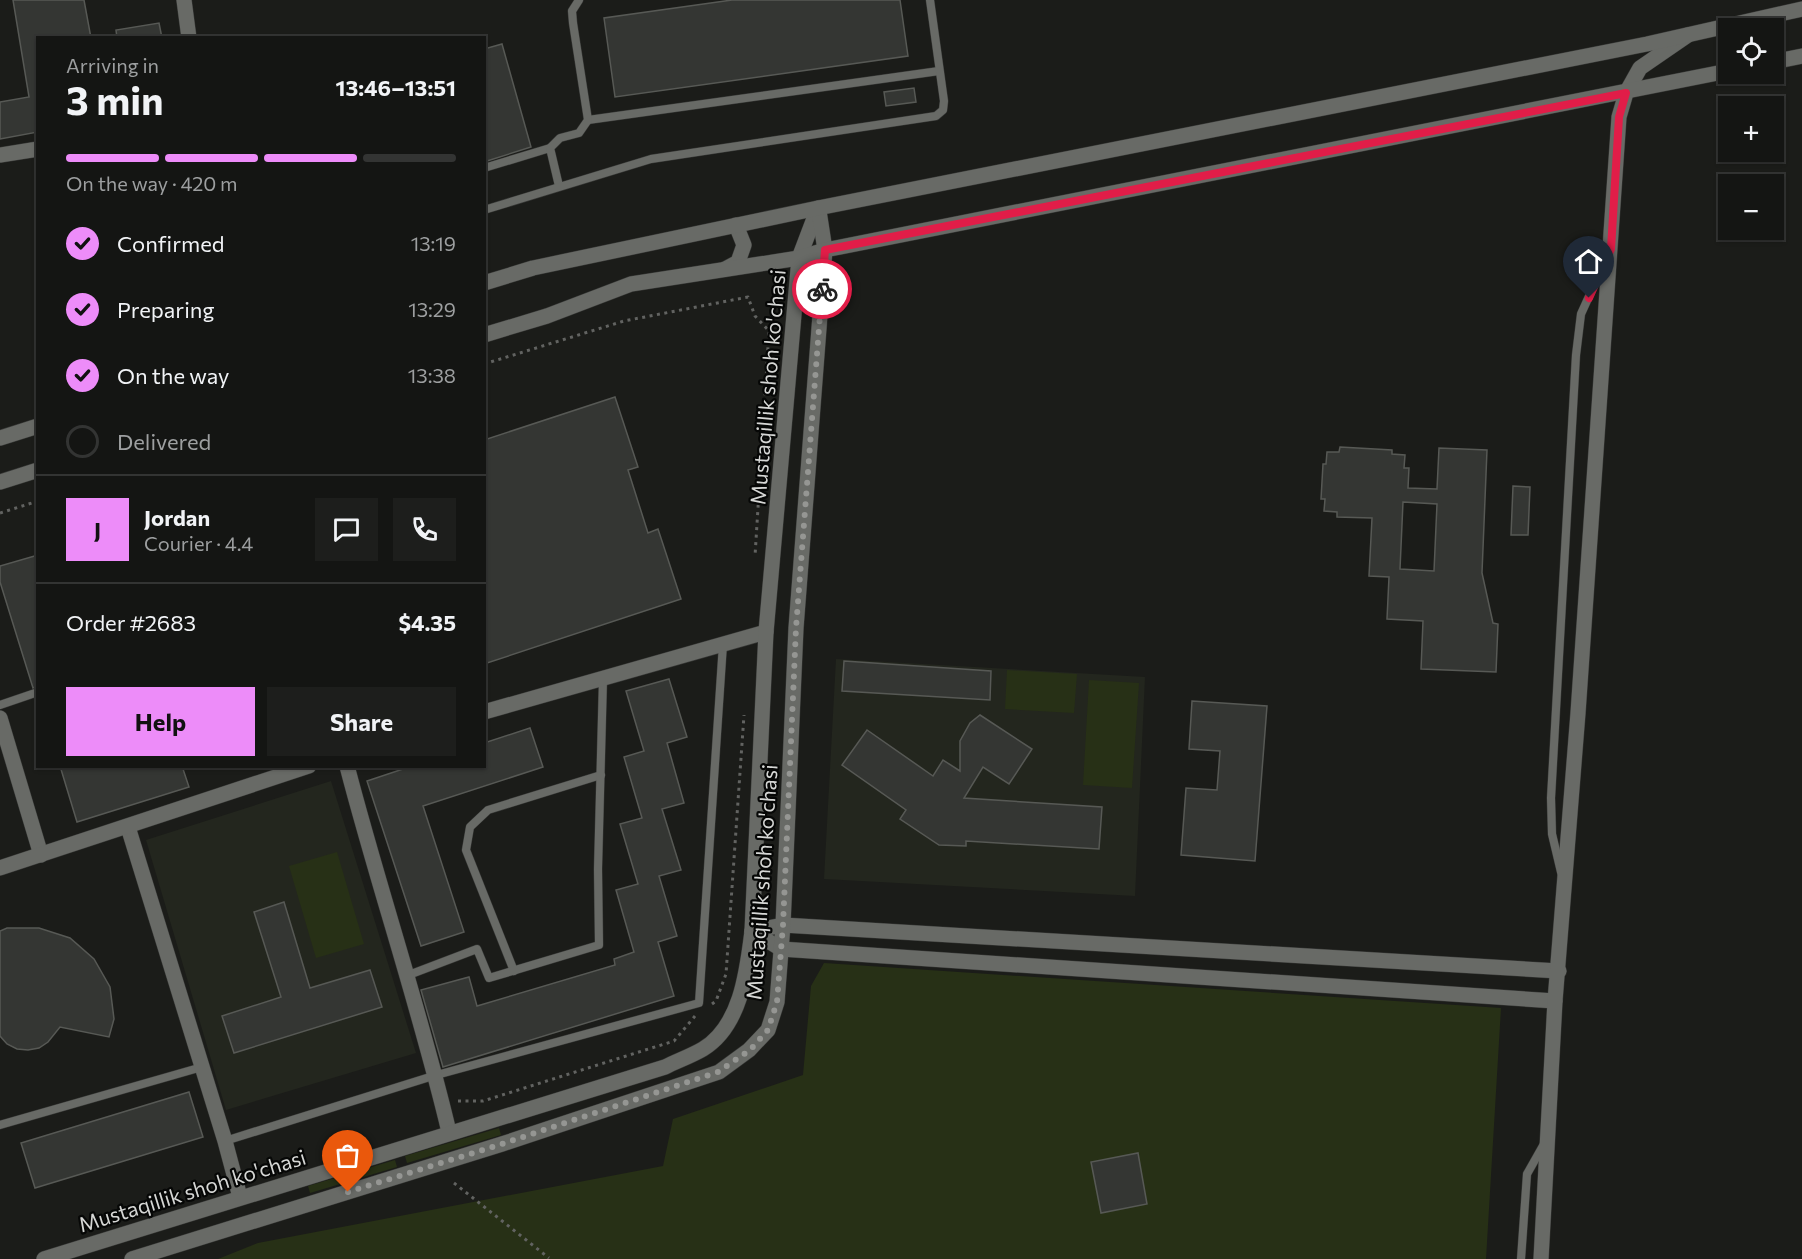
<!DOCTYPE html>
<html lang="en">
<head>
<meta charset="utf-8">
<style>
  :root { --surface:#141513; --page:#1d1e1c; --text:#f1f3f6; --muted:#9d9fa0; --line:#333433; --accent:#ed8cf9 }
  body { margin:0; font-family:Commissioner,sans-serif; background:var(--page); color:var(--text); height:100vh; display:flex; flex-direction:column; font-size:22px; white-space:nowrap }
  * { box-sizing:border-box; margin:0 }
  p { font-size:20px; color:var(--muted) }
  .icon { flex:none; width:33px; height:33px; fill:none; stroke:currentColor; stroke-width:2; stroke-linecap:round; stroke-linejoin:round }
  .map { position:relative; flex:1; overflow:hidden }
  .side { position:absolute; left:36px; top:36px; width:450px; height:732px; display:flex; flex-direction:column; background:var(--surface); border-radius:0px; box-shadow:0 2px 4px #0004,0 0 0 2px var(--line) }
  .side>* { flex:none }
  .buttons { position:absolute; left:1718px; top:18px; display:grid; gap:12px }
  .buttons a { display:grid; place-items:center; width:66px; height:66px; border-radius:0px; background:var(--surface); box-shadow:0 2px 4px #0004,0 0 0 2px var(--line); font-size:30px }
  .pin { position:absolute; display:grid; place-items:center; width:51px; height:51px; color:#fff; margin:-62px -26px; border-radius:50% 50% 50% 0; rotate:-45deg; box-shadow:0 0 6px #0007 }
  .pin .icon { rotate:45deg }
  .courier { position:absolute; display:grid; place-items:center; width:60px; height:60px; margin:-30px; border:4px solid #e11d48; border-radius:50%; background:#fff; color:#222; box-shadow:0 2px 8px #0007 }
  .overview em { font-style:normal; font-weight:700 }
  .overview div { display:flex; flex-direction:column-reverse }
  .overview { display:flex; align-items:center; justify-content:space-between; height:102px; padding:0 30px }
  h1 { font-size:39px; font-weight:700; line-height:45px }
  .bar { display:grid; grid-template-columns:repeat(4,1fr); gap:9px 6px; align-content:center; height:72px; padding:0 30px }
  .bar i { height:8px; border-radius:4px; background:var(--line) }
  .bar .current { background:var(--accent) }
  .bar p { grid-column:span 4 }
  .line { display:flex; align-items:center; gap:15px; padding:0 30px; border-top:2px solid var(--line) }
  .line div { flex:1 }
  .round { display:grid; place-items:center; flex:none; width:63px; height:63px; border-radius:0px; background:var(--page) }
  ol { padding:0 30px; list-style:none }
  li { display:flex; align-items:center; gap:18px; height:66px }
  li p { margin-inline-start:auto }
  li .icon { padding:6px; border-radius:50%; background:var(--accent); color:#111; stroke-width:4 }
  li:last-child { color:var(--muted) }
  li i { width:33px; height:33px; border:3px solid var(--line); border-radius:50% }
  .primary-button { display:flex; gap:12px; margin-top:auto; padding:12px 30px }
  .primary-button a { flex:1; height:69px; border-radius:0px; background:var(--accent); color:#111; font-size:24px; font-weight:700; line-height:69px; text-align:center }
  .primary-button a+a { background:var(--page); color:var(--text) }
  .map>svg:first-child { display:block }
  .built { fill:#23261e }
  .green { fill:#273016 }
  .building { fill:#343633; stroke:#575955; stroke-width:1.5; fill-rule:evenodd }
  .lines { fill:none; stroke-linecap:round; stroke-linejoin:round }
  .service-casing { stroke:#383937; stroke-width:9 }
  .minor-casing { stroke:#383937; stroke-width:16 }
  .tertiary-casing { stroke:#383937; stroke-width:16 }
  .path { stroke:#626361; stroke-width:3; stroke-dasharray:3 4.5; stroke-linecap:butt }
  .service { stroke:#686a66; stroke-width:8 }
  .minor { stroke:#686a66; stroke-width:15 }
  .tertiary { stroke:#686a66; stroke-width:15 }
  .done { stroke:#959693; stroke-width:6; stroke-dasharray:0 10.8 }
  .route { stroke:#e11d48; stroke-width:8 }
  .labels { text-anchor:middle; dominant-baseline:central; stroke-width:4.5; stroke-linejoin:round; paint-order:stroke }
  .street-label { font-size:21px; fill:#d6d7d5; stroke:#060706 }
</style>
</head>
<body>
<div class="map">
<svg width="1802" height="1259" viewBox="0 0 1802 1259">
  <rect width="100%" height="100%" fill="#1b1c19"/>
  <g class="built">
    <path d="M836 659 1145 677 1135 896 824 879Z"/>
    <path d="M331 781 416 1053 226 1110 146 840Z"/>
  </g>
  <g class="green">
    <path d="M1007 670 1077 674 1074 713 1005 709Z"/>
    <path d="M1089 680 1139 683 1132 788 1083 785Z"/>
    <path d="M337 852 364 944 316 958 289 866Z"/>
    <path d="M824 963 1501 1008 1486 1259H218L258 1243 663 1166 673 1119 803 1075 811 986Z"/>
    <path d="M499 1128 501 1135 407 1163 405 1156Z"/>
    <path d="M395 1160 397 1167 310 1193 308 1186Z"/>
  </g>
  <g class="building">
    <path d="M13 0H84L91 38H38V132L0 139V102L29 97Z"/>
    <path d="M732 0H900L908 56 615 97 604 18Z"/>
    <path d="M159 23 162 38H117L116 30Z"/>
    <path d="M502 44 531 147 487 161 484 150V49Z"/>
    <path d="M914 88 916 102 886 106 884 92Z"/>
    <path d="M615 397 638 467 628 470 648 533 658 529 681 599 484 664V440Z"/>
    <path d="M1340 447 1392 450V454L1405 455 1404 468H1409L1408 488 1437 489 1439 448 1487 450 1482 573 1493 623 1498 624 1496 672 1421 669 1423 621 1387 619 1389 577 1369 576 1372 518 1337 517V512L1324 511 1325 499H1321L1323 464H1326L1327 452H1339ZM1403 502 1437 504 1434 571 1400 569Z"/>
    <path d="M1513 486 1530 487 1528 535H1511Z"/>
    <path d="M38 555V686L33 688 0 582V566Z"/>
    <path d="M844 661 991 671 990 700 842 691Z"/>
    <path d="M669 679 687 737 667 743 684 803 662 809 681 870 659 876 677 936 658 942 674 996 443 1067 421 990 469 977 477 1006 615 965 614 959 634 952 616 890 638 884 620 824 642 818 624 757 644 751 626 691Z"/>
    <path d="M1192 701 1267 706 1255 861 1181 855 1186 788 1217 790 1220 751 1189 749Z"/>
    <path d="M980 715 1032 749 1009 784 983 767 964 798 1102 807 1099 849 966 841V846L939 845 900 819 906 810 842 765 867 730 933 776 943 760 960 771V741L970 723Z"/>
    <path d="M530 728 543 767 423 806 464 932 421 946 367 781 412 766H484V743Z"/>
    <path d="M60 766H182L189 787 77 822Z"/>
    <path d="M284 902 310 988 370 970 382 1007 234 1053 222 1016 281 997 254 912Z"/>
    <path d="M7 928H39L70 938 94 959 110 987 114 1019 109 1037 60 1027 48 1042 39 1048 28 1050 17 1049 7 1044 0 1036V931Z"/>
    <path d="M189 1092 203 1137 35 1188 21 1143Z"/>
    <path d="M1138 1153 1147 1204 1101 1213 1091 1162Z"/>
  </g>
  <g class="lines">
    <g class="service-casing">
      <g id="service">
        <path d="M588 120 939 71"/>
        <path d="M484 168 550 148"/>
        <path d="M559 186 550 148 560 138 579 133 588 120 573 23 572 11 579 0"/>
        <path d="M484 210 651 159 936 116 943 110 944 101 930 0"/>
        <path d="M0 705 38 692"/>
        <path d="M1561 872 1552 834 1551 798 1576 355 1581 314 1605 261"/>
        <path d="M514 971 466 850 470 827 488 810 601 775"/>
        <path d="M406 976 477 949 489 978 599 945 598 869 603 679"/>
        <path d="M0 1125 202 1067"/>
        <path d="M225 1141 433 1076 699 1003 723 644"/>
        <path d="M1521 1259 1527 1174 1544 1144"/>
      </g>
    </g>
    <g class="minor-casing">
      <g id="minor">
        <path d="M184 0 189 38"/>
        <path d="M0 155 38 149"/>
        <path d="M484 712 766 632"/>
        <path d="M0 718 41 855"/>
        <path d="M347 766C379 889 420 1009 449 1132"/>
        <path d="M128 827 225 1141 240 1197"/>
        <path d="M0 868 309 766"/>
        <path d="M752 931 781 949 1555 1001"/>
        <path d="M752 931 783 925 1559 971"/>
        <path d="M44 1259 665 1067C677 1061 691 1056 703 1049 741 1026 747 971 752 931L766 632 799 258 818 208"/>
        <path d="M132 1259 502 1144 719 1072 749 1050 768 1030 777 1002 783 925 796 628 825 250 819 211"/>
        <path d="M1541 1259 1555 1001 1578 713 1619 117 1626 93 1640 68 1688 35"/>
      </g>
    </g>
    <g class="tertiary-casing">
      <g id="tertiary">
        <path d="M1773 62 1802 56"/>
        <path d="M725 269 738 262 744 245 736 225"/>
        <path d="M484 283 533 268 818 208 1647 44 1802 9"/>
        <path d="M484 335 547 316 631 284 799 258 825 250 1728 71"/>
        <path d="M0 438 38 426"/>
        <path d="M0 482 38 470"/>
      </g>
    </g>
    <g class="path">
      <path d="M484 364 624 321 748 297 755 316 769 331 755 556"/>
      <path d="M0 513 38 501"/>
      <path d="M712 1004 716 1001 726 974 744 715"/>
      <path d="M458 1101H483L674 1041 695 1016"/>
      <path d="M454 1183 549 1258"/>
    </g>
    <use href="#service" class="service"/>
    <use href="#minor" class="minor"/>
    <use href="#tertiary" class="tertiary"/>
  </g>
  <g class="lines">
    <path class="done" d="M348 1192 502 1144 718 1072 750 1050 768 1030 777 1002 783 925 796 628 822 289"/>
    <path class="route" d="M822 289 825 250 1626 93 1619 117 1611 249 1589 298"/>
  </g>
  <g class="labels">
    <g class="street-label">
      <text transform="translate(767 387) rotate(-85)">Mustaqillik shoh ko'chasi</text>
      <text transform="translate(761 882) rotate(-86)">Mustaqillik shoh ko'chasi</text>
      <text transform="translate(192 1190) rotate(-17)">Mustaqillik shoh ko'chasi</text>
    </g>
  </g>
</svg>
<div class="buttons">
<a><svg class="icon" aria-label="locate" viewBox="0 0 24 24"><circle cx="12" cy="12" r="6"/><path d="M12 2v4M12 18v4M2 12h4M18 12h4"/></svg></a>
<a>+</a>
<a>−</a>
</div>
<div class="pin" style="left:348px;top:1192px;background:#ea580c"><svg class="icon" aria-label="bag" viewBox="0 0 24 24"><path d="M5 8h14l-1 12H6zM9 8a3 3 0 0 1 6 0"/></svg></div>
<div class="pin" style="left:1589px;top:298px;background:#1f2937"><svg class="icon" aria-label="home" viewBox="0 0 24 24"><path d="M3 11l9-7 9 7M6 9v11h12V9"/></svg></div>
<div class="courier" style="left:822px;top:289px"><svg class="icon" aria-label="bike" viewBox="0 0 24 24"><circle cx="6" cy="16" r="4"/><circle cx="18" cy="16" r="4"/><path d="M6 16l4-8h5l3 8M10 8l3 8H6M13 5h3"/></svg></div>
<section class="side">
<div class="overview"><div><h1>3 min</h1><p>Arriving in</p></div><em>13:46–13:51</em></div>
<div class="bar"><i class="current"></i><i class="current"></i><i class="current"></i><i></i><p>On the way · 420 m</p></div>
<ol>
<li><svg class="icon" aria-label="check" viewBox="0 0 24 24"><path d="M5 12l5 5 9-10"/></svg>Confirmed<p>13:19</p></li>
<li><svg class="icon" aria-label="check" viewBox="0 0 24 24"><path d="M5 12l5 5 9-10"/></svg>Preparing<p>13:29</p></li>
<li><svg class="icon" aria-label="check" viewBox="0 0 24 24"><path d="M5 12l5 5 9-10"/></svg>On the way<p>13:38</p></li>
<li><i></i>Delivered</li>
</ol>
<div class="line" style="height:108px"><b class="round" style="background:var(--accent);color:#111">J</b><div><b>Jordan</b><p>Courier · 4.4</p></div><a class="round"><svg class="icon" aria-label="chat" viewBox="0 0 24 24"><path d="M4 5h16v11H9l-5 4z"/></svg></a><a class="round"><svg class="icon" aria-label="phone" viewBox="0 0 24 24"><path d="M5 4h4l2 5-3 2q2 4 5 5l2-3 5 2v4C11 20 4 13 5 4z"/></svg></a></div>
<div class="line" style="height:78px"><div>Order #2683</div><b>$4.35</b></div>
<div class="primary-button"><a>Help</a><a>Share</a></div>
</section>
</div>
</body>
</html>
